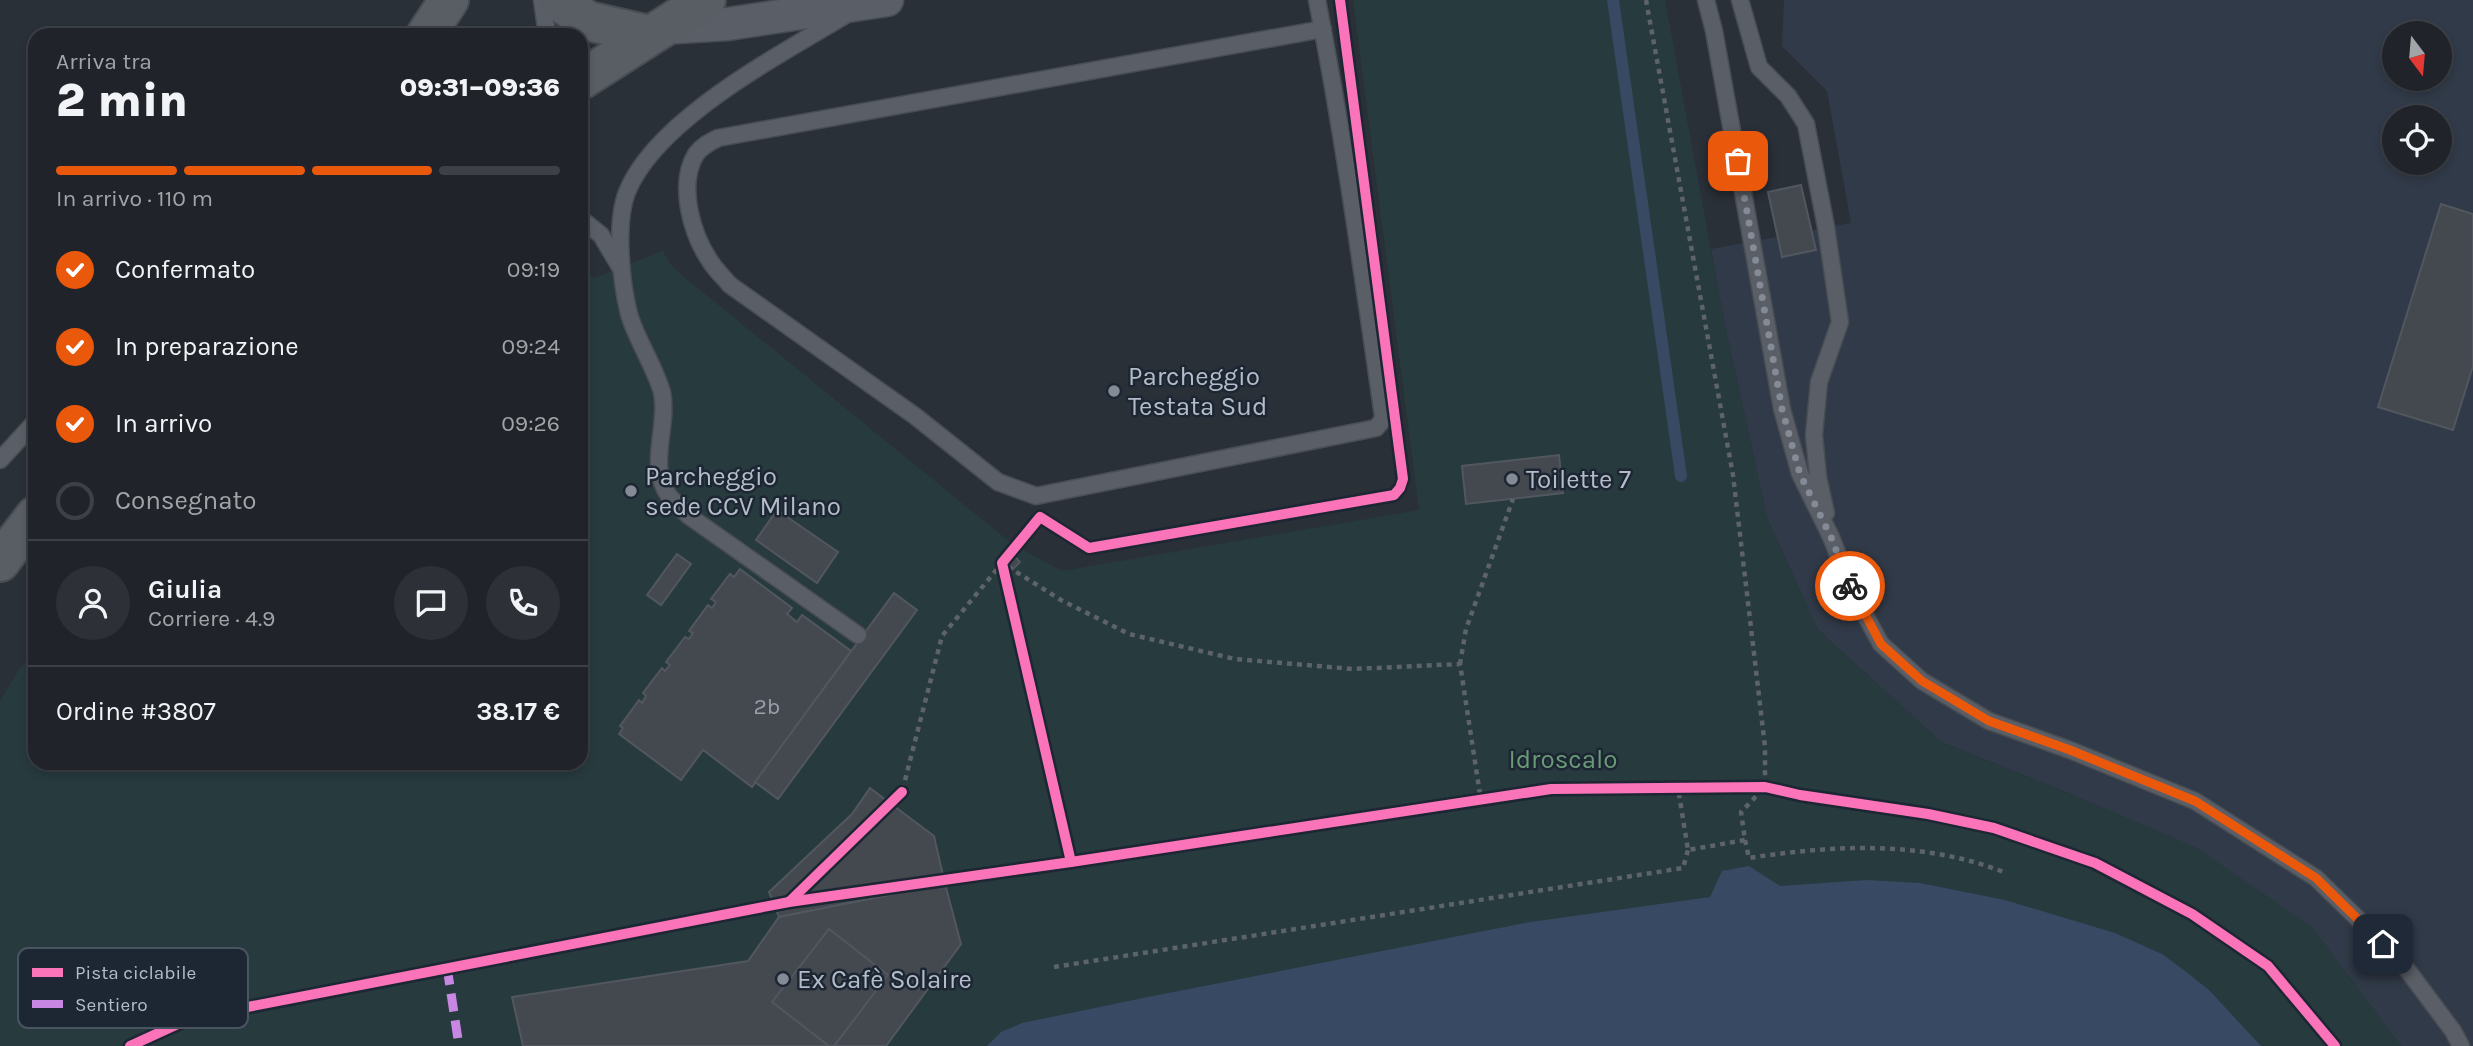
<!DOCTYPE html>
<html lang="it">
<head>
<meta charset="utf-8">
<style>
  :root { --surface:#20242a; --page:#2d3036; --text:#f1f3f6; --muted:#a2a4a8; --line:#3d4147; --accent:#ea580c }
  body { margin:0; font-family:Karla,sans-serif; background:var(--page); color:var(--text); height:100vh; display:flex; flex-direction:column; font-size:26px; white-space:nowrap }
  * { box-sizing:border-box; margin:0 }
  p { font-size:23px; color:var(--muted) }
  .icon { flex:none; width:38px; height:38px; fill:none; stroke:currentColor; stroke-width:2; stroke-linecap:round; stroke-linejoin:round }
  .map { position:relative; flex:1; overflow:hidden }
  .panel { position:absolute; left:28px; top:28px; width:560px; height:742px; display:flex; flex-direction:column; background:var(--surface); border-radius:21px; box-shadow:0 4px 10px #0003,0 0 0 2px var(--line) }
  .panel>* { flex:none }
  .needle { width:46px; rotate:164deg }
  .tools { position:absolute; left:2382px; top:21px; display:grid; gap:14px }
  .tools a { display:grid; place-items:center; width:70px; height:70px; border-radius:50%; background:var(--surface); box-shadow:0 4px 10px #0003,0 0 0 2px var(--line); font-size:35px }
  .pin { position:absolute; display:grid; place-items:center; width:60px; height:60px; color:#fff; margin:-30px; border-radius:14px; box-shadow:0 4px 10px #0006 }
  .courier { position:absolute; display:grid; place-items:center; width:70px; height:70px; margin:-35px; border:5px solid #ea580c; border-radius:50%; background:#fff; color:#222; box-shadow:0 2px 9px #0007 }
  .head em { font-style:normal; font-weight:800 }
  .head div { display:flex; flex-direction:column-reverse }
  .head { display:flex; align-items:center; justify-content:space-between; height:119px; padding:0 28px }
  h1 { font-size:46px; font-weight:800; line-height:52px }
  .bar { display:grid; grid-template-columns:repeat(4,1fr); gap:10px 7px; align-content:center; height:84px; padding:0 28px }
  .bar i { height:9px; border-radius:5px; background:var(--line) }
  .bar .active { background:var(--accent) }
  .bar p { grid-column:span 4 }
  .line { display:flex; align-items:center; gap:18px; padding:0 28px; border-top:2px solid var(--line) }
  .line div { flex:1 }
  .round { display:grid; place-items:center; flex:none; width:74px; height:74px; border-radius:37px; background:var(--page) }
  ol { padding:0 28px; list-style:none }
  li { display:flex; align-items:center; gap:21px; height:77px }
  li p { margin-inline-start:auto }
  li .icon { padding:7px; border-radius:50%; background:var(--accent); color:#fff; stroke-width:4 }
  li:last-child { color:var(--muted) }
  li i { width:38px; height:38px; border:4px solid var(--line); border-radius:50% }
  .map>svg:first-child { display:block }
  .airport { fill:#313a48; fill-rule:evenodd }
  .green { fill:#273a3e }
  .water { fill:#384963 }
  .lines { fill:none; stroke-linecap:round; stroke-linejoin:round }
  .stream { stroke:#384963; stroke-width:12 }
  .building { fill:#444950; stroke:#52575f; stroke-width:2 }
  .lane-casing { stroke:#484c53; stroke-width:19 }
  .street-casing { stroke:#484c53; stroke-width:35 }
  .secondary-casing { stroke:#484c53; stroke-width:42 }
  .path { stroke:#5d636a; stroke-width:4.5; stroke-dasharray:5 5; stroke-linecap:butt }
  .lane { stroke:#5a5e66; stroke-width:16 }
  .street { stroke:#5a5e66; stroke-width:32 }
  .secondary { stroke:#595d64; stroke-width:38 }
  .quiet { stroke:#c787e3; stroke-width:9; stroke-dasharray:18 9; stroke-linecap:butt }
  .cycleway-casing { stroke:#1d2633; stroke-width:15 }
  .cycleway { stroke:#fb73b8; stroke-width:10 }
  .done { stroke:#848b96; stroke-width:7; stroke-dasharray:0 12.6 }
  .route { stroke:#ea580c; stroke-width:9 }
  .poi-dot { fill:#848b96; stroke:#1d2633; stroke-width:2.5 }
  .labels { text-anchor:middle; dominant-baseline:central; stroke-width:5; stroke-linejoin:round; paint-order:stroke }
  .number-label { font-size:23px; fill:#989fab }
  .poi-label { font-size:26px; fill:#b4bcc9; stroke:#1d2633; text-anchor:start }
  .park-label { font-size:26px; fill:#6b9a76; stroke:#1d2633 }
  .key { fill:#1d2633; stroke:#4a5360; stroke-width:2 }
  .key-label { font-size:19px; fill:#b4bcc9 }
</style>
</head>
<body>
<div class="map">
<svg width="2473" height="1046" viewBox="0 0 2473 1046">
  <rect width="100%" height="100%" fill="#2a3038"/>
  <path class="airport" d="M1784 0H2473V1046H2401L2311 926 2071 794 1941 742 1818 630 1767 518 1724 321 1711 249 1851 223 1827 91 1782 46ZM2394 33H2440V79H2394ZM2394 117H2440V163H2394Z"/>
  <path class="green" d="M1353 0H1665L1724 321 1767 518 1818 630 1941 742 2071 794 2195 847 2311 926 2401 1046H0V701L20 668 35 651V763H581V264L594 278 663 251 669 262 678 272 995 530 1016 546 1062 571 1419 510Z"/>
  <path class="water" d="M1749 866 1780 886 1867 880 1920 883 2005 900 2115 933 2162 954 2185 971 2209 990 2261 1046H987L1001 1032 1022 1023 1148 997 1530 922 1710 897 1722 871Z"/>
  <g class="lines">
    <path class="stream" d="M1613 0 1681 476"/>
  </g>
  <g class="building">
    <path d="M1801 185 1816 250 1782 257 1768 192Z"/>
    <path d="M2441 204 2473 214V366L2453 430 2378 407Z"/>
    <path d="M1559 455 1563 493 1466 504 1462 466Z"/>
    <path d="M777 510 838 552 817 583 756 540Z"/>
    <path d="M677 554 691 564 661 605 647 595Z"/>
    <path d="M1014 556 1020 562 1013 569 1007 563Z"/>
    <path d="M740 569 792 608 787 614 797 622 802 615 851 651 752 787 703 750 681 780 619 734 623 728 620 726 639 700 642 703 646 696 643 693 662 668 665 671 670 665 666 662 685 637 689 639 693 633 689 631 708 605 712 608 716 602 711 599 730 574 734 577Z"/>
    <path d="M894 593 917 610 778 799 755 782Z"/>
    <path d="M870 788 934 836 945 884 779 917 769 892 852 814Z"/>
    <path d="M945 884 961 944 886 1046H523L512 997 748 961 779 917Z"/>
    <path d="M829 929 888 975 834 1046H829L772 1002Z"/>
  </g>
  <g class="lines">
    <g class="lane-casing">
      <g id="lane">
        <path d="M542 0 547 35"/>
        <path d="M1317 0C1344 138 1363 277 1383 416L1382 421 1376 428 1036 496 998 482 915 416 730 285C724 278 717 271 712 264 692 236 677 185 696 154 702 146 710 142 718 138L1323 29"/>
        <path d="M1706 0 1714 31 1782 409 1800 474 1831 537 1853 593 1881 644 1922 681 1989 721 2070 750 2195 801 2316 878 2400 960 2453 1031 2461 1046"/>
        <path d="M1740 0 1759 67 1788 96 1806 124 1826 227 1840 322 1819 382 1814 435 1818 477 1826 513"/>
        <path d="M849 13C782 54 657 118 627 192 615 223 621 282 629 314 637 341 654 365 662 392 669 426 647 466 669 496 675 503 682 510 689 516L858 635"/>
        <path d="M581 219 601 235 620 267"/>
        <path d="M0 460 35 422"/>
      </g>
    </g>
    <g class="street-casing">
      <path id="street" d="M661 28 728 24 887 0"/>
    </g>
    <g class="secondary-casing">
      <g id="secondary">
        <path d="M557 0 588 21 649 35"/>
        <path d="M426 35 449 0"/>
        <path d="M581 80 706 0"/>
        <path d="M0 562 35 516"/>
      </g>
    </g>
    <g class="path">
      <path d="M1646 0 1733 475 1765 747V787L1741 812 1745 840 1688 850 1678 788"/>
      <path d="M1048 522 1089 548 1394 495C1407 481 1400 463 1398 445"/>
      <path d="M1035 523 1002 563 1071 862"/>
      <path d="M1460 664 1466 629 1513 499"/>
      <path d="M1745 840 1749 858C1834 845 1924 840 2006 873"/>
      <path d="M789 902 902 792 942 636 1002 563 1061 600 1129 634 1235 659 1353 669 1460 664 1481 801"/>
      <path d="M1054 967 1683 868 1688 850"/>
    </g>
    <use href="#lane" class="lane"/>
    <use href="#street" class="street"/>
    <use href="#secondary" class="secondary"/>
    <path class="quiet" d="M447 967 459 1046"/>
    <g class="cycleway-casing">
      <g id="cycleway">
        <path d="M1071 862 1002 563 1040 517 1089 548 1394 495 1400 488 1403 479 1340 0"/>
        <path d="M789 902 902 792"/>
        <path d="M130 1046 191 1018 789 902 1071 862 1551 789 1765 787 1800 795 1928 814 1994 828 2095 863 2192 914 2268 966 2335 1046"/>
      </g>
    </g>
    <use href="#cycleway" class="cycleway"/>
  </g>
  <g class="lines">
    <path class="done" d="M1738 161 1782 409 1800 474 1831 537 1850 586"/>
    <path class="route" d="M1850 586 1881 644 1922 681 1989 721 2070 750 2195 801 2316 878 2383 944"/>
  </g>
  <g class="poi-dot">
    <circle cx="1114" cy="391" r="7"/>
    <circle cx="1512" cy="479" r="7"/>
    <circle cx="631" cy="491" r="7"/>
    <circle cx="783" cy="979" r="7"/>
  </g>
  <g class="labels">
    <g class="number-label">
      <text x="767" y="706">2b</text>
    </g>
    <g class="poi-label">
      <text x="1128" y="376">Parcheggio<tspan x="1128" dy="30">Testata Sud</tspan></text>
      <text x="645" y="476">Parcheggio<tspan x="645" dy="30">sede CCV Milano</tspan></text>
      <text x="1526" y="479">Toilette 7</text>
      <text x="797" y="979">Ex Cafè Solaire</text>
    </g>
    <g class="park-label">
      <text x="1563" y="759">Idroscalo</text>
    </g>
  </g>
  <rect x="18" y="948" width="230" height="80" rx="10" class="key"/>
  <rect x="32" y="968" width="31" height="9" fill="#fb73b8"/>
  <rect x="32" y="1000" width="31" height="8" fill="#c787e3"/>
  <g class="key-label">
    <text x="75" y="979">Pista ciclabile</text>
    <text x="75" y="1011">Sentiero</text>
  </g>
</svg>
<div class="tools">
<a><svg class="needle" viewBox="-14 -14 28 28"><path d="M0-13l5 13h-10z" fill="#e53935"/><path d="M0 13l5-13h-10z" fill="#a2a4a8"/></svg></a>
<a><svg class="icon" aria-label="locate" viewBox="0 0 24 24"><circle cx="12" cy="12" r="6"/><path d="M12 2v4M12 18v4M2 12h4M18 12h4"/></svg></a>
</div>
<div class="pin" style="left:1738px;top:161px;background:#ea580c"><svg class="icon" aria-label="bag" viewBox="0 0 24 24"><path d="M5 8h14l-1 12H6zM9 8a3 3 0 0 1 6 0"/></svg></div>
<div class="pin" style="left:2383px;top:944px;background:#1f2937"><svg class="icon" aria-label="home" viewBox="0 0 24 24"><path d="M3 11l9-7 9 7M6 9v11h12V9"/></svg></div>
<div class="courier" style="left:1850px;top:586px"><svg class="icon" aria-label="bike" viewBox="0 0 24 24"><circle cx="6" cy="16" r="4"/><circle cx="18" cy="16" r="4"/><path d="M6 16l4-8h5l3 8M10 8l3 8H6M13 5h3"/></svg></div>
<section class="panel">
<div class="head"><div><h1>2 min</h1><p>Arriva tra</p></div><em>09:31–09:36</em></div>
<div class="bar"><i class="active"></i><i class="active"></i><i class="active"></i><i></i><p>In arrivo · 110 m</p></div>
<ol>
<li><svg class="icon" aria-label="check" viewBox="0 0 24 24"><path d="M5 12l5 5 9-10"/></svg>Confermato<p>09:19</p></li>
<li><svg class="icon" aria-label="check" viewBox="0 0 24 24"><path d="M5 12l5 5 9-10"/></svg>In preparazione<p>09:24</p></li>
<li><svg class="icon" aria-label="check" viewBox="0 0 24 24"><path d="M5 12l5 5 9-10"/></svg>In arrivo<p>09:26</p></li>
<li><i></i>Consegnato</li>
</ol>
<div class="line" style="height:126px"><a class="round"><svg class="icon" aria-label="person" viewBox="0 0 24 24"><circle cx="12" cy="8" r="4"/><path d="M4 21q1-7 8-7t8 7"/></svg></a><div><b>Giulia</b><p>Corriere · 4.9</p></div><a class="round"><svg class="icon" aria-label="chat" viewBox="0 0 24 24"><path d="M4 5h16v11H9l-5 4z"/></svg></a><a class="round"><svg class="icon" aria-label="phone" viewBox="0 0 24 24"><path d="M5 4h4l2 5-3 2q2 4 5 5l2-3 5 2v4C11 20 4 13 5 4z"/></svg></a></div>
<div class="line" style="height:91px"><div>Ordine #3807</div><b>38.17 €</b></div>
</section>
</div>
</body>
</html>
